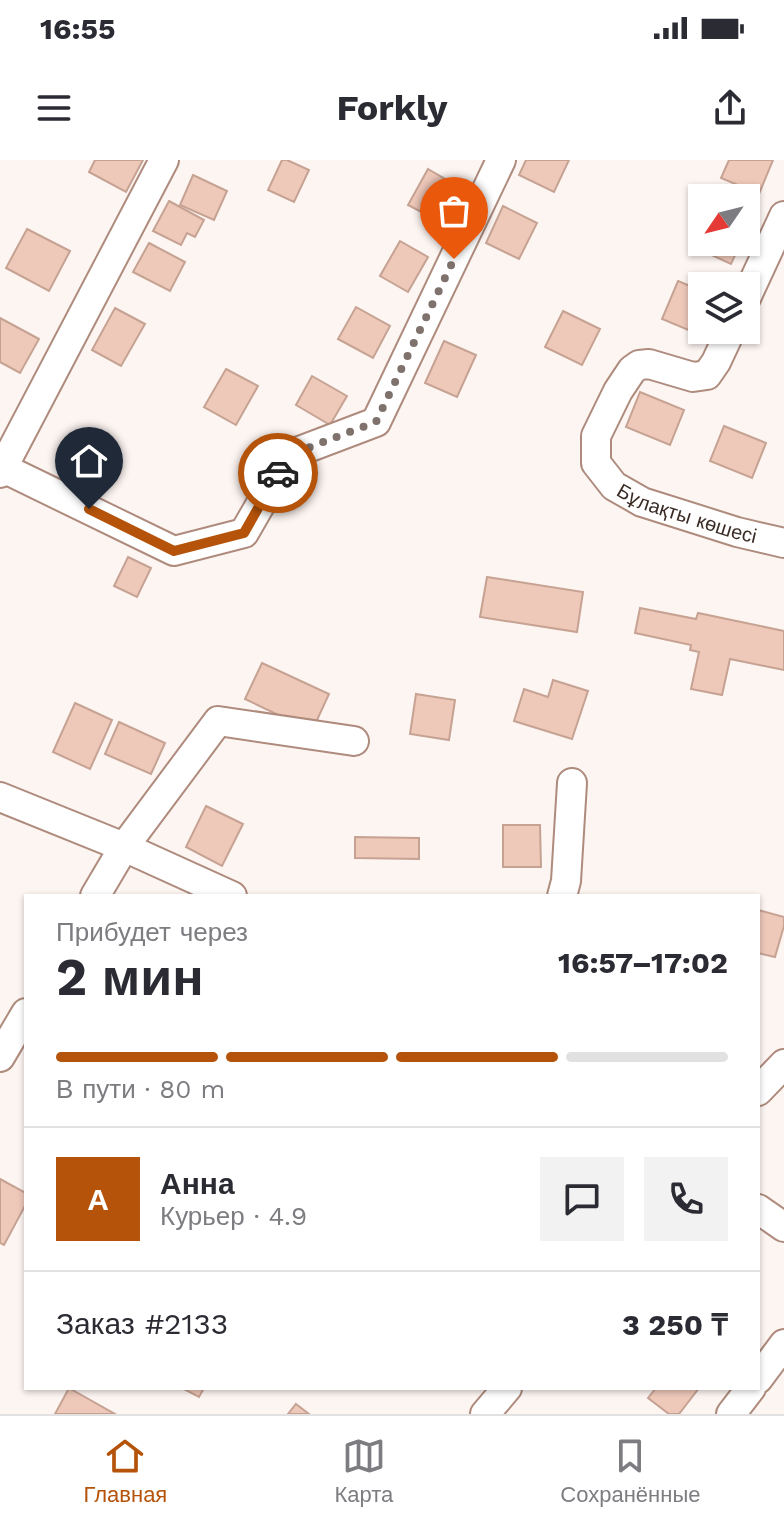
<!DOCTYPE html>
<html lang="ru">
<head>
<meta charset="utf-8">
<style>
  :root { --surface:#fff; --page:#f2f2f3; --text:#2b2b33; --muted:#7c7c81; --line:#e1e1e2; --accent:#b45309 }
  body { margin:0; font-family:"Work Sans",sans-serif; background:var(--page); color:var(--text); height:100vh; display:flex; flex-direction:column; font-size:30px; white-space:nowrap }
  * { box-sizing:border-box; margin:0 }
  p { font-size:26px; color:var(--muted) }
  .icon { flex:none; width:44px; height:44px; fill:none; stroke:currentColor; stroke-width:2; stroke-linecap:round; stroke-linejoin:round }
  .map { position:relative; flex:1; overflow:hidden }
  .details { position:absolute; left:24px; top:734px; width:736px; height:496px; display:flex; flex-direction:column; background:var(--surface); border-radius:0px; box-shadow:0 2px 6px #0004 }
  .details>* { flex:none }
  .needle { width:52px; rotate:235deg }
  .controls { position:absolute; left:688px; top:24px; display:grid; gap:16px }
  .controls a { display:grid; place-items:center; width:72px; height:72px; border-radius:0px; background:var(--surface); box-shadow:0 2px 6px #0004; font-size:40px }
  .pin { position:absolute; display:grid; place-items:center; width:68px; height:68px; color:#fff; margin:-82px -34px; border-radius:50% 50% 50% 0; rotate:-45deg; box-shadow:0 0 8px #0007 }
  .pin .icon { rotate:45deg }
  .courier { position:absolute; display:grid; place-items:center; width:80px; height:80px; margin:-40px; border:6px solid #b45309; border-radius:50%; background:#fff; color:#222; box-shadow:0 2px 10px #0007 }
  .summary em { font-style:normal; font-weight:700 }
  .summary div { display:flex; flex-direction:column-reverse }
  .summary { display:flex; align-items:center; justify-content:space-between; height:136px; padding:0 32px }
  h1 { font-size:52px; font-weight:700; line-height:60px }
  .bar { display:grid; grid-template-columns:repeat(4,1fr); gap:12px 8px; align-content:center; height:96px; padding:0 32px }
  .bar i { height:10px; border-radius:6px; background:var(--line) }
  .bar .current { background:var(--accent) }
  .bar p { grid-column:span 4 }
  .line { display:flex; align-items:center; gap:20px; padding:0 32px; border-top:2px solid var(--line) }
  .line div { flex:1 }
  .round { display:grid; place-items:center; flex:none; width:84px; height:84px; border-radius:0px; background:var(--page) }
  .status { display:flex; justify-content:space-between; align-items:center; height:56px; padding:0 40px; background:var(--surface); direction:ltr }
  .status svg { height:22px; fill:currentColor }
  header { display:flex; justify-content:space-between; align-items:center; height:104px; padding:0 32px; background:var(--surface); font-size:36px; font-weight:700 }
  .tab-bar { display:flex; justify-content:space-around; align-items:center; height:112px; border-top:2px solid var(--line); background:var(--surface); font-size:22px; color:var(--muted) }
  .tab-bar a { display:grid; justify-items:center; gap:4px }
  .tab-bar .current { color:var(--accent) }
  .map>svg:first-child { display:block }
  .building { fill:#eec8b9; stroke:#c6a293; stroke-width:2 }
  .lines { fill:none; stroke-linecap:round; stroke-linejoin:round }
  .minor-casing { stroke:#ae8b7d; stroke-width:32 }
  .minor { stroke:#fff; stroke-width:28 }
  .done { stroke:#7f726d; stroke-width:8; stroke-dasharray:0 14.4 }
  .route { stroke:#b45309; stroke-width:10 }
  .labels { text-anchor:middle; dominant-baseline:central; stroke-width:6; stroke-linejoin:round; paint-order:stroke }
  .street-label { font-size:20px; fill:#3b2c26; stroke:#fdf5f2 }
</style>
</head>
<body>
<div class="status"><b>16:55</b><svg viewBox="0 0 49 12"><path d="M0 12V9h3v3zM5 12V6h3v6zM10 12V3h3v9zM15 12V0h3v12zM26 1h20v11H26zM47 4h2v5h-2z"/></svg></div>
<header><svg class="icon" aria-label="menu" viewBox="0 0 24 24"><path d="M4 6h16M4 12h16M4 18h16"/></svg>Forkly<svg class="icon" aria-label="share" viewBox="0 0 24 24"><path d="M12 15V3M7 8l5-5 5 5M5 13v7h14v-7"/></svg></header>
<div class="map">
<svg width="784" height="1254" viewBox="0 0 784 1254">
  <rect width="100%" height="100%" fill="#fdf5f2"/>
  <g class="building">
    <path d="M95 0H143L126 32 89 12Z"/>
    <path d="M282 0H287L309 10 294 42 268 30Z"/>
    <path d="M526 0H569L554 32 519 15Z"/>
    <path d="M729 0H773L759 34 721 18Z"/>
    <path d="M428 9 452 23 433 58 408 45Z"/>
    <path d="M193 15 227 31 214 60 180 45Z"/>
    <path d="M169 41 204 60 195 77 187 73 181 85 153 71Z"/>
    <path d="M503 46 537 63 519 99 486 83Z"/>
    <path d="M702 63V82H741L731 104 692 86Z"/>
    <path d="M27 69 70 91 49 131 6 108Z"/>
    <path d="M400 81 428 97 408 132 380 116Z"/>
    <path d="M149 83 185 102 170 131 133 112Z"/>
    <path d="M678 121 702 131V165L698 174 662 159Z"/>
    <path d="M356 147 390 166 373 198 338 179Z"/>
    <path d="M115 148 145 164 121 206 92 190Z"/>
    <path d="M563 151 600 169 582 205 545 187Z"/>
    <path d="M0 158 39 179 20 213 0 202Z"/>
    <path d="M444 181 476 195 457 237 425 223Z"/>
    <path d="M226 209 258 226 236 265 204 247Z"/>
    <path d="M312 216 347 236 330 265 296 245Z"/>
    <path d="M640 232 684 250 670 285 626 267Z"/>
    <path d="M724 266 766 283 752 318 710 301Z"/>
    <path d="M128 397 151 408 137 437 114 426Z"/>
    <path d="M487 417 583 432 577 472 480 457Z"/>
    <path d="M640 448 696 459 698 453 784 471V510L730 499 722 535 691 529 699 492 690 490 691 485 635 473Z"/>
    <path d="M262 503 329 534 312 571 245 539Z"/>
    <path d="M553 520 588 531 572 579 514 561 524 529 548 537Z"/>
    <path d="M416 534 455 540 449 580 410 574Z"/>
    <path d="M75 543 112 560 90 609 53 592Z"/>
    <path d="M119 562 165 583 151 614 105 594Z"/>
    <path d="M206 646 243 664 222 706 186 687Z"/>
    <path d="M503 665H540L541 707H503Z"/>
    <path d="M355 677 419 678V699L355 698Z"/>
    <path d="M758 750 784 757V766L775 797 758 793Z"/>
    <path d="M0 1019 26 1033V1044L4 1085 0 1083Z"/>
    <path d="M69 1228 115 1254H55Z"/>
    <path d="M182 1228H204L199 1237Z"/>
    <path d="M656 1228H699L679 1254H669L648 1238Z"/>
    <path d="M296 1244 309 1254H288Z"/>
  </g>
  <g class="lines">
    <g class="minor-casing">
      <g id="minor">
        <path d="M746 138 784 56"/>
        <path id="s1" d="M731 170 716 202 707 215 693 217 649 204 639 205 632 210 618 231 596 276V303L614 326 642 342 737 372 784 383"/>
        <path d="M3 308 174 391 244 373 289 295 376 262 501 0"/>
        <path d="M0 313 164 0"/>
        <path d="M0 637 124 687 232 736"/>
        <path d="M95 736 124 687 218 561 354 581"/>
        <path d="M562 736 566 721 572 623"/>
        <path d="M0 897 26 853"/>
        <path d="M758 931 784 904"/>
        <path d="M758 1049 784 1067"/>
        <path d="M758 1219 784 1184"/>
        <path d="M485 1254 507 1228"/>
        <path d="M731 1254 751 1228"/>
      </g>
    </g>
    <use href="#minor" class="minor"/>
  </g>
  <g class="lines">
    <path class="done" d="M278 313 289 295 376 262 454 99"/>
    <path class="route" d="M89 349 174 391 244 373 278 313"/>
  </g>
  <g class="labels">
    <g class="street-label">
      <text stroke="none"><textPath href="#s1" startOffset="340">Бұлақты көшесі</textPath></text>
    </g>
  </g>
</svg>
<div class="controls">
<a><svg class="needle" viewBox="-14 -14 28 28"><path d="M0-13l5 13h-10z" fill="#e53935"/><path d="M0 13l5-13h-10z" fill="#7c7c81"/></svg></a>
<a><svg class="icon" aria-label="layers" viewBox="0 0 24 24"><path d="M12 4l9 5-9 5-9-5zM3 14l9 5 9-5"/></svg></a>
</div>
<div class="pin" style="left:454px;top:99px;background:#ea580c"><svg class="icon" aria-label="bag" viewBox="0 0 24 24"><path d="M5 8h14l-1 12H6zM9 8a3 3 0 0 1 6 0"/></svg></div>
<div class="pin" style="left:89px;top:349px;background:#1f2937"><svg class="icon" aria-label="home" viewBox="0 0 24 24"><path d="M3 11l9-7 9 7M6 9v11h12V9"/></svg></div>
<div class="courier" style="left:278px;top:313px"><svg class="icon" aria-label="car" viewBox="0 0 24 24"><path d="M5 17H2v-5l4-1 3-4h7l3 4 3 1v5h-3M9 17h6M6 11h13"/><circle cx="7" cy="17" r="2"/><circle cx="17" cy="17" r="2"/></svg></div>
<section class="details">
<div class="summary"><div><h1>2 мин</h1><p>Прибудет через</p></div><em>16:57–17:02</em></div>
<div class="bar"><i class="current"></i><i class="current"></i><i class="current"></i><i></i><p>В пути · 80 m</p></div>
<div class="line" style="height:144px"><b class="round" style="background:var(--accent);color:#fff">А</b><div><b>Анна</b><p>Курьер · 4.9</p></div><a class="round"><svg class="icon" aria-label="chat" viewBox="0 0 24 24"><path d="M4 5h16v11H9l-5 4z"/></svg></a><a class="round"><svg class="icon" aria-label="phone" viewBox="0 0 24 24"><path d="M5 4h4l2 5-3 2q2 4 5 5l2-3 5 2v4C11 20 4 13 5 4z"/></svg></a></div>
<div class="line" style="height:104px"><div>Заказ #2133</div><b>3 250 ₸</b></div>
</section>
</div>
<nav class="tab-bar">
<a class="current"><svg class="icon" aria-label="home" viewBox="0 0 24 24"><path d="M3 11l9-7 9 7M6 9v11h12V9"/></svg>Главная</a>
<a><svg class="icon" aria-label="map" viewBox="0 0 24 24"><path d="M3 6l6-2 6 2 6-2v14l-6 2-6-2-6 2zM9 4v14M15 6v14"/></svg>Карта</a>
<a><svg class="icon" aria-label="saved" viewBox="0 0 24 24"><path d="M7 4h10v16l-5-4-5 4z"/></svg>Сохранённые</a>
</nav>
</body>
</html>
